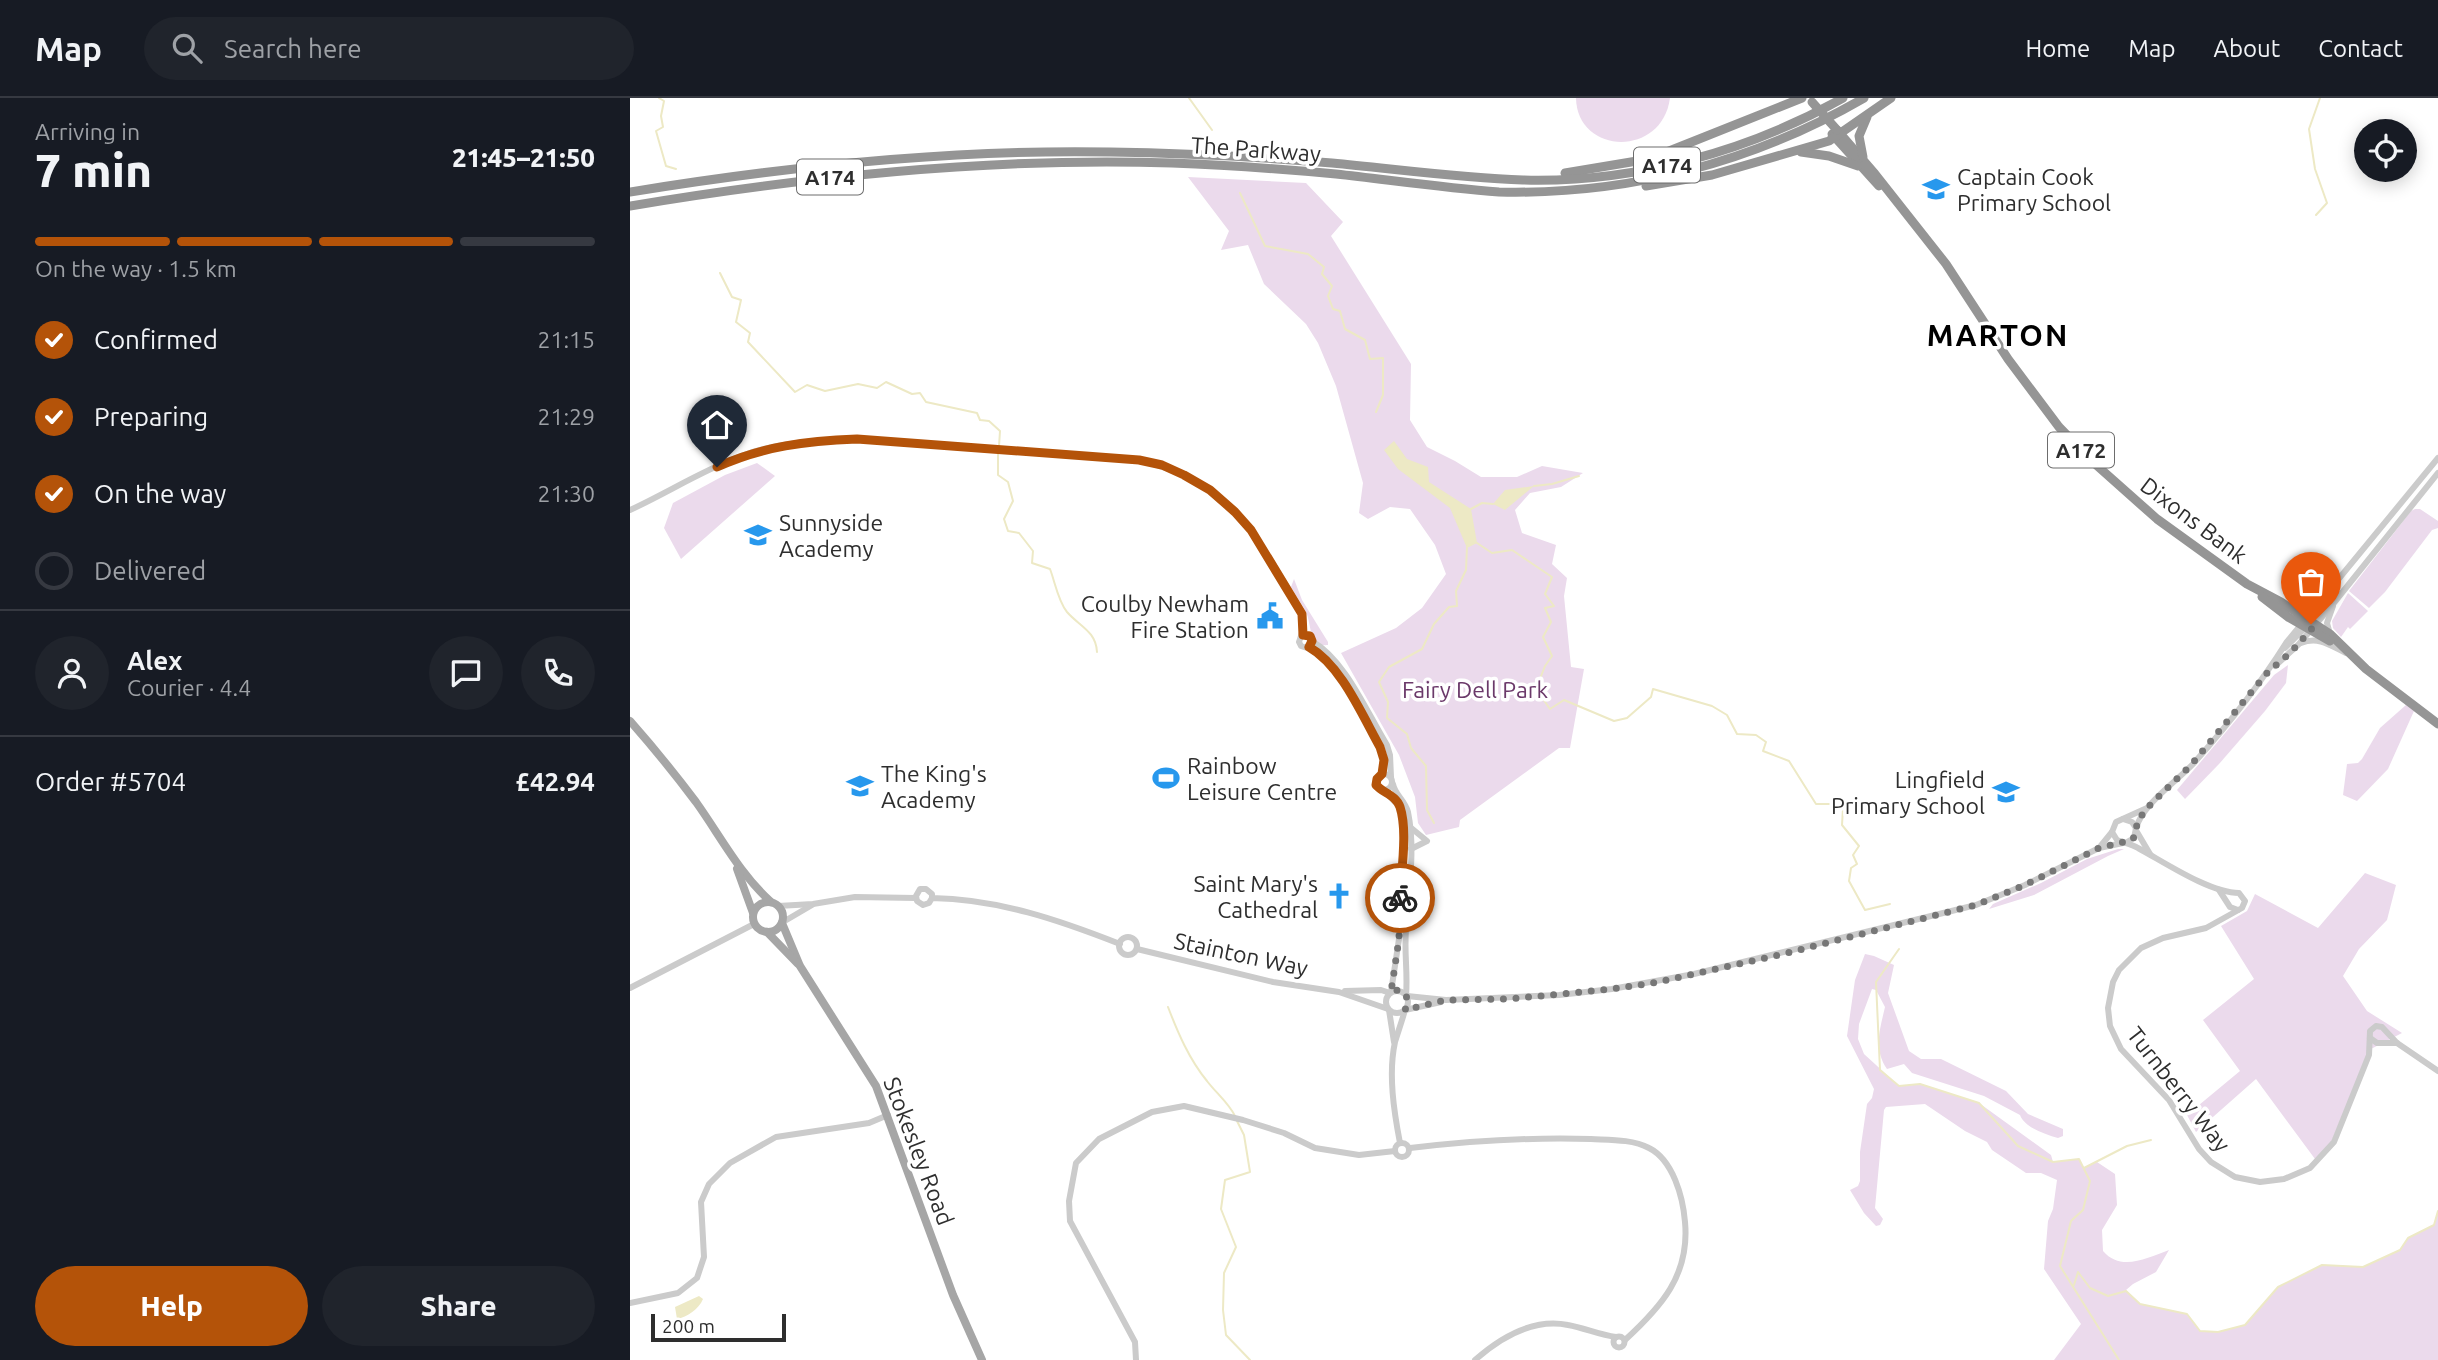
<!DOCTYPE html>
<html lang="en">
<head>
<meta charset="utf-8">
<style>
  :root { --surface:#171b24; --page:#20242c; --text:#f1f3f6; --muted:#9ea1a6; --line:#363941; --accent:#b45309 }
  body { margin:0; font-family:Ubuntu,sans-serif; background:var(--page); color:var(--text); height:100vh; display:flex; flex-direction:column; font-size:26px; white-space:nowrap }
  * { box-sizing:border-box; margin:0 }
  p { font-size:23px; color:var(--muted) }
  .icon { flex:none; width:38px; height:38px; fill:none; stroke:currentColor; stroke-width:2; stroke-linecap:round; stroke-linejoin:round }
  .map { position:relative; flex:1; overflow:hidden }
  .panel { display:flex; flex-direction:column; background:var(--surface); width:630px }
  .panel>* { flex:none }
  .buttons { position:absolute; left:1724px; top:21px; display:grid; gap:14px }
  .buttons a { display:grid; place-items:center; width:63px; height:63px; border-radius:50%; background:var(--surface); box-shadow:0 4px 18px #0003; font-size:35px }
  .scale { position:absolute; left:21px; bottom:18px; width:135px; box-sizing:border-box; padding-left:7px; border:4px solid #2e2e2e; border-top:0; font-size:19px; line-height:24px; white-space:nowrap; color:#2e2e2e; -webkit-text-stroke:5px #fff; paint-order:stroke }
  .pin { position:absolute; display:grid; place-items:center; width:60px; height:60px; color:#fff; margin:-72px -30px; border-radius:50% 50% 50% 0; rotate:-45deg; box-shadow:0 0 7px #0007 }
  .pin .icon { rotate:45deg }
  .courier { position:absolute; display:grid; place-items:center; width:70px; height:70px; margin:-35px; border:5px solid #b45309; border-radius:50%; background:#fff; color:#222; box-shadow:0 2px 9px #0007 }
  .headline em { font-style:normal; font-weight:800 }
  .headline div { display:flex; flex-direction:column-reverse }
  .headline { display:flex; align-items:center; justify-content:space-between; height:119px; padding:0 35px }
  h1 { font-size:46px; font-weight:800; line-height:52px }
  .bar { display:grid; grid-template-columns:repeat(4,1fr); gap:10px 7px; align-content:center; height:84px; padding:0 35px }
  .bar i { height:9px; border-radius:5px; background:var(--line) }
  .bar .selected { background:var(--accent) }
  .bar p { grid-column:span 4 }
  .line { display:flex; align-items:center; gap:18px; padding:0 35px; border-top:2px solid var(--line) }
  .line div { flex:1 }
  .round { display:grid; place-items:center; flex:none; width:74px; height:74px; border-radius:37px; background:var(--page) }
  ol { padding:0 35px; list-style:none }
  li { display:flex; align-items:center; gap:21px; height:77px }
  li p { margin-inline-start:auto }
  li .icon { padding:7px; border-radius:50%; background:var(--accent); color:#fff; stroke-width:4 }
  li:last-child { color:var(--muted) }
  li i { width:38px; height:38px; border:4px solid var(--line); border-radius:50% }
  .button { display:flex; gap:14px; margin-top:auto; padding:14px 35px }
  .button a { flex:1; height:80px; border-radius:42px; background:var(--accent); color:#fff; font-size:28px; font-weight:800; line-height:80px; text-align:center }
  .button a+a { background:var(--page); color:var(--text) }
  header { display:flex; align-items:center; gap:42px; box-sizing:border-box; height:98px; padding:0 35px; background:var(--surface); border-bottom:2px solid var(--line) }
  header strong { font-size:33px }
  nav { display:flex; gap:38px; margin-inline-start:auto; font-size:24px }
  .search { width:490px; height:63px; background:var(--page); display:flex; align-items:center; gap:18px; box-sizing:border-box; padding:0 24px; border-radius:38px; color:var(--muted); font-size:26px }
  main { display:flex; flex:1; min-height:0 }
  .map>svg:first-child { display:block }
  .green { fill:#ebdaec }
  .water { fill:#ede9c5 }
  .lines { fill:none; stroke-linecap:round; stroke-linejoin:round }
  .stream { stroke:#ede9c5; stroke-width:2 }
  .minor { stroke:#cbcbcb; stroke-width:6 }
  .major { stroke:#a6a6a6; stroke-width:8 }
  .highway { stroke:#959595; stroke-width:9 }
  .highway-bridge { stroke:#959595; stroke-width:9 }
  .done { stroke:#777; stroke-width:7; stroke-dasharray:0 12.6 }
  .route { stroke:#b45309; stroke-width:9 }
  .labels { text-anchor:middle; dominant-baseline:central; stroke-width:7; stroke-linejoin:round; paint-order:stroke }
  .shield { fill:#fff; stroke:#6d6d6d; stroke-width:2 }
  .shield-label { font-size:21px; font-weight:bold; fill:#2e2e2e }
  .street-label { font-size:23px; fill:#2e2e2e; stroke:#fff }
  .poi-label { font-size:23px; fill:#2e2e2e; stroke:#fff; text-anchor:start }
  .park-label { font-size:23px; fill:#6b396a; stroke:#fff }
  .district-label { font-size:30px; font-weight:bold; letter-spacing:2px; fill:#000; stroke:#fff }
</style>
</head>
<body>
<header>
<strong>Map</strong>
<div class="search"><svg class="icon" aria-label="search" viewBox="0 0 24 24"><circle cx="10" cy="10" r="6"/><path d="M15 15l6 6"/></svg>Search here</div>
<nav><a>Home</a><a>Map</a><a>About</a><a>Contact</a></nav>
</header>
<main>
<section class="panel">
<div class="headline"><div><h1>7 min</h1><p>Arriving in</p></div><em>21:45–21:50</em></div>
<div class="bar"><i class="selected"></i><i class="selected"></i><i class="selected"></i><i></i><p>On the way · 1.5 km</p></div>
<ol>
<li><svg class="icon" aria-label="check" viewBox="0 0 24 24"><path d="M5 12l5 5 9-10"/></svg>Confirmed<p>21:15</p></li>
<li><svg class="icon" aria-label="check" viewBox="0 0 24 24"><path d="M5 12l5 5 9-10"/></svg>Preparing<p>21:29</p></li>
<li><svg class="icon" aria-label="check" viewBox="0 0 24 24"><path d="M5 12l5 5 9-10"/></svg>On the way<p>21:30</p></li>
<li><i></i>Delivered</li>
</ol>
<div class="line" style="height:126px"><a class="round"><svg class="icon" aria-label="person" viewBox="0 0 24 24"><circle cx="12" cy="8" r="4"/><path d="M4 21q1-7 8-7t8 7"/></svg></a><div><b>Alex</b><p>Courier · 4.4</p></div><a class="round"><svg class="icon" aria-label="chat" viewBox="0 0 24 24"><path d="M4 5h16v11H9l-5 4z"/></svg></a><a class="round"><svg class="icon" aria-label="phone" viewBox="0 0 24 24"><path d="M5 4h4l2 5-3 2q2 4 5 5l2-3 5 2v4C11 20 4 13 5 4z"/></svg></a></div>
<div class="line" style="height:91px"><div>Order #5704</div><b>£42.94</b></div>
<div class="button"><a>Help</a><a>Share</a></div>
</section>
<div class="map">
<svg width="1808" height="1262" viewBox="0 0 1808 1262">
  <rect width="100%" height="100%" fill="#fff"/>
  <g class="green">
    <path d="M946 0H1040C1032 60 947 57 946 0Z"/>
    <path d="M558 79 676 85 713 124 701 138 781 266 780 322 797 349 825 363 851 379H887L912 368 953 375 931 389 900 395 885 412 892 435 926 447 922 466 937 480 934 498 941 569 954 571 940 650H929L830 722 829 729 796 737 788 725 785 699 769 657 711 555 766 530 792 510 816 476 805 447 780 411 760 409 738 421 729 415 733 385 706 288 688 245 676 226 634 186 618 147 591 152 599 133Z"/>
    <path d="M127 365 145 378 51 461 34 430 43 405 95 377Z"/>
    <path d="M1785 411H1790L1808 423V430L1802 432 1755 494 1739 510 1719 493 1781 413Z"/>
    <path d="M664 481 672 502 698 544V547C678 549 682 527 676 514 672 506 666 498 661 489Z"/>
    <path d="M1718 495 1738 513 1720 531 1718 529 1711 539 1703 530 1702 523Z"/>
    <path d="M1658 567 1656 585 1635 613 1589 666 1555 701 1547 692 1644 577Z"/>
    <path d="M1776 607 1784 613 1758 671 1727 703 1713 697 1717 666 1728 665 1732 661 1750 630Z"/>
    <path d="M1488 751H1494L1478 758 1404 797 1359 811 1363 806 1411 785 1457 761Z"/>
    <path d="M1735 775 1766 787 1757 822 1729 851 1713 878 1737 913 1772 935 1739 952 1700 1047 1685 1061 1626 981 1566 1034 1557 1017 1610 973 1573 922 1624 881 1591 828 1617 813 1625 796 1688 830Z"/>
    <path d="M1235 856 1244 858 1264 867 1258 895 1279 953 1291 961H1311L1376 993 1398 1016 1433 1031V1038L1428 1040C1415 1036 1395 1030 1390 1017L1354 998 1282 975 1274 966 1257 971C1243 951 1250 931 1255 909L1246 892 1242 891 1229 926 1228 941 1234 956 1269 988 1290 986 1349 1005 1421 1057 1423 1064 1449 1061 1454 1070 1467 1064 1485 1076 1487 1107 1472 1132 1473 1153C1491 1174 1517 1160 1539 1152L1526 1174 1503 1186 1496 1192 1510 1206 1557 1216 1570 1233 1588 1234 1615 1227 1648 1189 1692 1167 1733 1169 1770 1152 1778 1140 1804 1127 1808 1113V1262H1424L1451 1226 1414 1171 1418 1123 1423 1111 1427 1082 1411 1075H1396L1362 1052 1357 1044 1335 1033 1295 1006 1256 1009 1254 1012 1245 1110 1253 1121 1250 1127 1246 1128 1234 1115 1220 1092 1228 1088 1230 1083V1054L1237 1006 1242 1000 1244 991 1217 938 1225 882Z"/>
  </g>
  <g class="water">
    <path d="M764 343 777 361 798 369 799 384 841 411 847 445 837 450 820 410 768 371 754 352Z"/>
    <path d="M904 388 875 412 863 406 875 392Z"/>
    <path d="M69 1198 73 1201C69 1211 57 1219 47 1221L45 1209Z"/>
  </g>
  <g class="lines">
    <g class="stream">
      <path d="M29 0 34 3 31 18 33 29 26 33 36 68 46 71"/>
      <path d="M559 0 582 32"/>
      <path d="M610 95 635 148 678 156 694 169 692 176 702 188 698 198 703 211 710 213 715 231 735 242 740 261 753 260V297L746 314"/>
      <path d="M1686 117 1697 105 1685 71 1679 31 1690 0"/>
      <path d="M90 175 102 199 111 202 106 224 120 235 118 244 165 294 177 287 195 293 228 286 247 290 256 284 282 296 290 295 296 304 347 315 350 322 359 323 370 333 369 348"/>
      <path d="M368 354V377L378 384 383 403 374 421 378 433 389 435 403 453 402 465 420 471C425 484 428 503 437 514 449 528 466 533 467 554"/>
      <path d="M904 388 922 386 949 378"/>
      <path d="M841 411 852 405 863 406"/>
      <path d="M847 445 862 455 882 452 922 479 915 496 924 508 915 510 921 524 913 539 922 558 915 568 906 591 920 611 934 602 984 623 997 620 1021 599 1023 591 1082 608 1097 617 1107 636 1126 637 1136 644 1133 653 1159 663 1186 706H1208L1213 710 1212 727 1229 748 1223 757 1227 766 1221 770 1219 783 1235 812 1260 806"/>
      <path d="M804 725 797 712 796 668 781 650 777 636 757 620 758 604 749 584 759 569 792 551 804 526 819 509 827 508 826 493 836 472 837 449"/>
      <path d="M1269 851 1246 884 1250 972 1269 988 1290 986 1349 1005 1388 1048 1423 1064 1449 1061 1460 1083 1453 1112 1441 1123 1430 1168 1489 1262"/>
      <path d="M538 909C548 935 559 961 577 983 586 995 598 1004 605 1018"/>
      <path d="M607 1023 614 1037 620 1074 595 1082 591 1111 606 1149 594 1175 593 1212 596 1237 620 1262"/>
      <path d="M1454 1070 1497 1048 1521 1042"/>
      <path d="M1444 1187 1448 1174 1460 1190 1478 1198 1496 1193 1510 1206 1557 1216 1570 1233 1588 1234 1615 1227 1648 1189 1692 1167 1733 1169 1770 1152 1778 1140 1804 1127 1808 1113"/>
    </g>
    <g class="minor">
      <path d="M0 412C37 395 73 372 111 358 149 344 188 342 227 341L509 362C534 368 556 376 578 391 614 415 636 454 658 491 662 499 671 510 672 519 674 530 672 535 669 544L671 548 677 550 682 543 680 539 673 537"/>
      <path d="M1662 507 1675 511 1687 509"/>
      <path d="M1700 536 1697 525 1703 508"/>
      <path d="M682 543C716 563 736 613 757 647L760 657 761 679"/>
      <path d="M1671 545C1688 538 1700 547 1716 555"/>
      <path d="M679 549C711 567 731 617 750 648L754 662 753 676"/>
      <path d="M1655 550 1677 528"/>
      <path d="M1645 568 1669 546 1703 506 1808 375"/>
      <circle cx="754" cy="684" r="8"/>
      <path d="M763 686C765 697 775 702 778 714 786 752 778 794 776 832 774 854 778 876 776 897"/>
      <path d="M754 693 770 709 773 736 769 841 761 894"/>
      <path d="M1517 710 1486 724 1482 734 1487 742C1494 745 1501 746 1508 750 1534 764 1580 795 1609 795L1615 803 1612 810 1576 830 1533 840 1511 850 1489 872 1483 884 1478 910 1480 928 1491 951 1539 1002 1569 1051 1581 1064 1605 1079 1630 1084 1654 1081 1680 1070 1704 1044 1739 957 1740 933 1746 928 1752 929 1767 945 1808 973"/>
      <path d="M1493 721 1502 724 1506 730 1504 740 1497 744"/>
      <path d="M780 729 797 743 781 751"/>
      <path d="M1506 730C1513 706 1546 684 1563 666 1597 628 1629 588 1656 545L1808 360"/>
      <path d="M1507 734 1520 756"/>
      <path d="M1469 750 1482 734"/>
      <path d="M1589 792 1600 809 1608 812"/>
      <path d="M302 800V796L296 791H290L286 798 287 803 293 807 299 805 302 800C368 801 429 822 490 846"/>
      <path d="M148 808 183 806 225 799 286 800"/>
      <path d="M153 824 182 807"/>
      <circle cx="498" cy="848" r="9"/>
      <path d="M507 851 643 884 709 894 758 911"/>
      <path d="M0 890 124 826"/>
      <circle cx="767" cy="904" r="11"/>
      <path d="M715 893 751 892 760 895"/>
      <path d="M777 898 816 902 929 897 982 891 1064 876 1346 807 1395 787 1469 750 1493 745"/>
      <path d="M759 912 764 944"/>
      <path d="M775 912 811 904"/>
      <path d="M1740 940 1747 945H1767"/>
      <circle cx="772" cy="1052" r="7"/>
      <path d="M770 1045C764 1014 758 976 765 944 768 934 772 923 775 912"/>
      <path d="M780 1050C840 1043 900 1039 961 1041 979 1042 1002 1041 1019 1050 1043 1062 1053 1099 1055 1124 1060 1177 1031 1209 995 1242"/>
      <path d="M0 1205 48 1195 67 1180 74 1159 71 1104 79 1086 100 1065 146 1039 239 1025 258 1017"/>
      <circle cx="989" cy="1244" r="5.5"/>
      <path d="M506 1262 505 1244 440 1123 439 1103 446 1065 469 1041 522 1014 554 1008 613 1022 654 1035 685 1050 729 1057 765 1053"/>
      <path d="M845 1262C871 1239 903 1220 938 1227 955 1230 969 1237 986 1239"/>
    </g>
    <g class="major">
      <path d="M0 623C23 649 45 676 66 704 91 739 109 775 141 804"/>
      <path d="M107 771 123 815"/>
      <circle cx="138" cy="819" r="15"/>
      <path d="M152 825 170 868 246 988 323 1197 352 1262"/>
      <path d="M137 834 168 866"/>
    </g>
    <g class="highway">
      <path d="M1207 32 1245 76 1316 166 1378 261 1429 329 1464 365 1527 421 1617 486 1651 504 1700 536 1736 571 1808 626"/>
      <path d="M1202 36 1249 88"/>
      <path d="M1171 54 1199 58 1228 68"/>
      <path d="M1233 59 1229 38 1237 19"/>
      <path d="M935 75 1019 61 1172 0"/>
      <path d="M1016 88 1082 77 1199 43 1261 0"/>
      <path d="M0 94C159 68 319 51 480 54 554 55 628 59 702 65 766 71 830 80 893 82 1004 85 1117 54 1213 0"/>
      <path d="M0 108C179 78 361 59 542 65 597 67 651 71 706 76 760 82 814 90 869 94 998 97 1122 65 1234 0"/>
      <path d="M1632 499 1658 519 1700 543"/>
    </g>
    <path class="highway-bridge" d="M1182 4 1207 32"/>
  </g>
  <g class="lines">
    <path class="done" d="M770 800 769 841 761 894 768 892 776 897 778 905 775 912 816 902 879 901 982 891 1023 885 1145 858 1346 807 1395 787 1469 750 1502 742 1506 736 1507 724 1517 710 1561 667 1638 574 1661 554 1686 526H1681"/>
    <path class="route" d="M87 369C133 348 177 343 227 341L509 362 532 367 554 377 580 392 605 414 621 432 672 516 673 537 680 538 682 543 679 549C711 567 732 617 750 649L754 662 752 676 747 681 746 687C753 695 766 697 770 709 778 733 771 775 770 800"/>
  </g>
  <defs>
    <g id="school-bare" transform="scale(2.1)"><path d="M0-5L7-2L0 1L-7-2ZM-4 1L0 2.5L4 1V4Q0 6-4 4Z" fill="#2798ed" stroke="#fff" stroke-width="2.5" paint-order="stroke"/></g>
    <g id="civic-bare" transform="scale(2.1)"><path d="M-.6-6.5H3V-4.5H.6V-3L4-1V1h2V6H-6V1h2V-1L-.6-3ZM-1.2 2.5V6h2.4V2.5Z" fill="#2798ed" stroke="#fff" stroke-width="2.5" paint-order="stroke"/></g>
    <g id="stadium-bare" transform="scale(2.1)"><path d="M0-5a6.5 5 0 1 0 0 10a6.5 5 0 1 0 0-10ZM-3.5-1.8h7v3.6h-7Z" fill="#2798ed" stroke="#fff" stroke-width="2.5" paint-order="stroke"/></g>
    <g id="church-bare" transform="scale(2.1)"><path d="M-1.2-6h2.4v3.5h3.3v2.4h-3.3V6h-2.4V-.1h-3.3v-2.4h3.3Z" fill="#2798ed" stroke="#fff" stroke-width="2.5" paint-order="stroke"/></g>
  </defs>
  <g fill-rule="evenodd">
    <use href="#school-bare" x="1306" y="91"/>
    <use href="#school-bare" x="128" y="437"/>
    <use href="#civic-bare" x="640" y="518"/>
    <use href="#stadium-bare" x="536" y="680"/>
    <use href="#school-bare" x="230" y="688"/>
    <use href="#school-bare" x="1376" y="694"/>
    <use href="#church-bare" x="709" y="798"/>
  </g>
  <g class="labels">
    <g class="shield">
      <rect x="1004" y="49.5" width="66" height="35" rx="5"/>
      <rect x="167" y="61.5" width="66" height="35" rx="5"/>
      <rect x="1418" y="334.5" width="66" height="35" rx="5"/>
    </g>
    <g class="shield-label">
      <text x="1037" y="67">A174</text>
      <text x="200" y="79">A174</text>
      <text x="1451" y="352">A172</text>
    </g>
    <g class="street-label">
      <text transform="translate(626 51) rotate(4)">The Parkway</text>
      <text transform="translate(1564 422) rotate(37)">Dixons Bank</text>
      <text transform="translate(611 856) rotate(12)">Stainton Way</text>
      <text transform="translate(1549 991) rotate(52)">Turnberry Way</text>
      <text transform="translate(289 1053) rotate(69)">Stokesley Road</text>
    </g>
    <g class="poi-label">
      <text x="1327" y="78">Captain Cook<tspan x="1327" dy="26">Primary School</tspan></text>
      <text x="149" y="424">Sunnyside<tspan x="149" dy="26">Academy</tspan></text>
      <text x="619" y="505" text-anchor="end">Coulby Newham<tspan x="619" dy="26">Fire Station</tspan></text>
      <text x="557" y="667">Rainbow<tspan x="557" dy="26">Leisure Centre</tspan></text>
      <text x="251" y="675">The King's<tspan x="251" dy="26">Academy</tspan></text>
      <text x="1355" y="681" text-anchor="end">Lingfield<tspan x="1355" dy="26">Primary School</tspan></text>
      <text x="688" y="785" text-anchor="end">Saint Mary's<tspan x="688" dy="26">Cathedral</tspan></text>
    </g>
    <g class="park-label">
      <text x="845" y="591">Fairy Dell Park</text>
    </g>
    <g class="district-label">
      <text x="1368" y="237">MARTON</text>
    </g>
  </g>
</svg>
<div class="buttons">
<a><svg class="icon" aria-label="locate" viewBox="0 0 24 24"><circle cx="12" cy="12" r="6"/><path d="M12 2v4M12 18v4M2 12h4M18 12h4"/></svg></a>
</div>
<div class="scale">200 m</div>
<div class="pin" style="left:1681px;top:526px;background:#ea580c"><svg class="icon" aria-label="bag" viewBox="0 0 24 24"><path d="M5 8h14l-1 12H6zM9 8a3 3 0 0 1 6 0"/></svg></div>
<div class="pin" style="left:87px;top:369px;background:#1f2937"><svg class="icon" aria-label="home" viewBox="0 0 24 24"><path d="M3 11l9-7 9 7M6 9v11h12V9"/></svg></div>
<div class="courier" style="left:770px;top:800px"><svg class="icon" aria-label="bike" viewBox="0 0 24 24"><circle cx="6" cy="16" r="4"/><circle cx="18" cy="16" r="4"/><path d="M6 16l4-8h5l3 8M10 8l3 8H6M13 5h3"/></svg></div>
</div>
</main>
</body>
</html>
